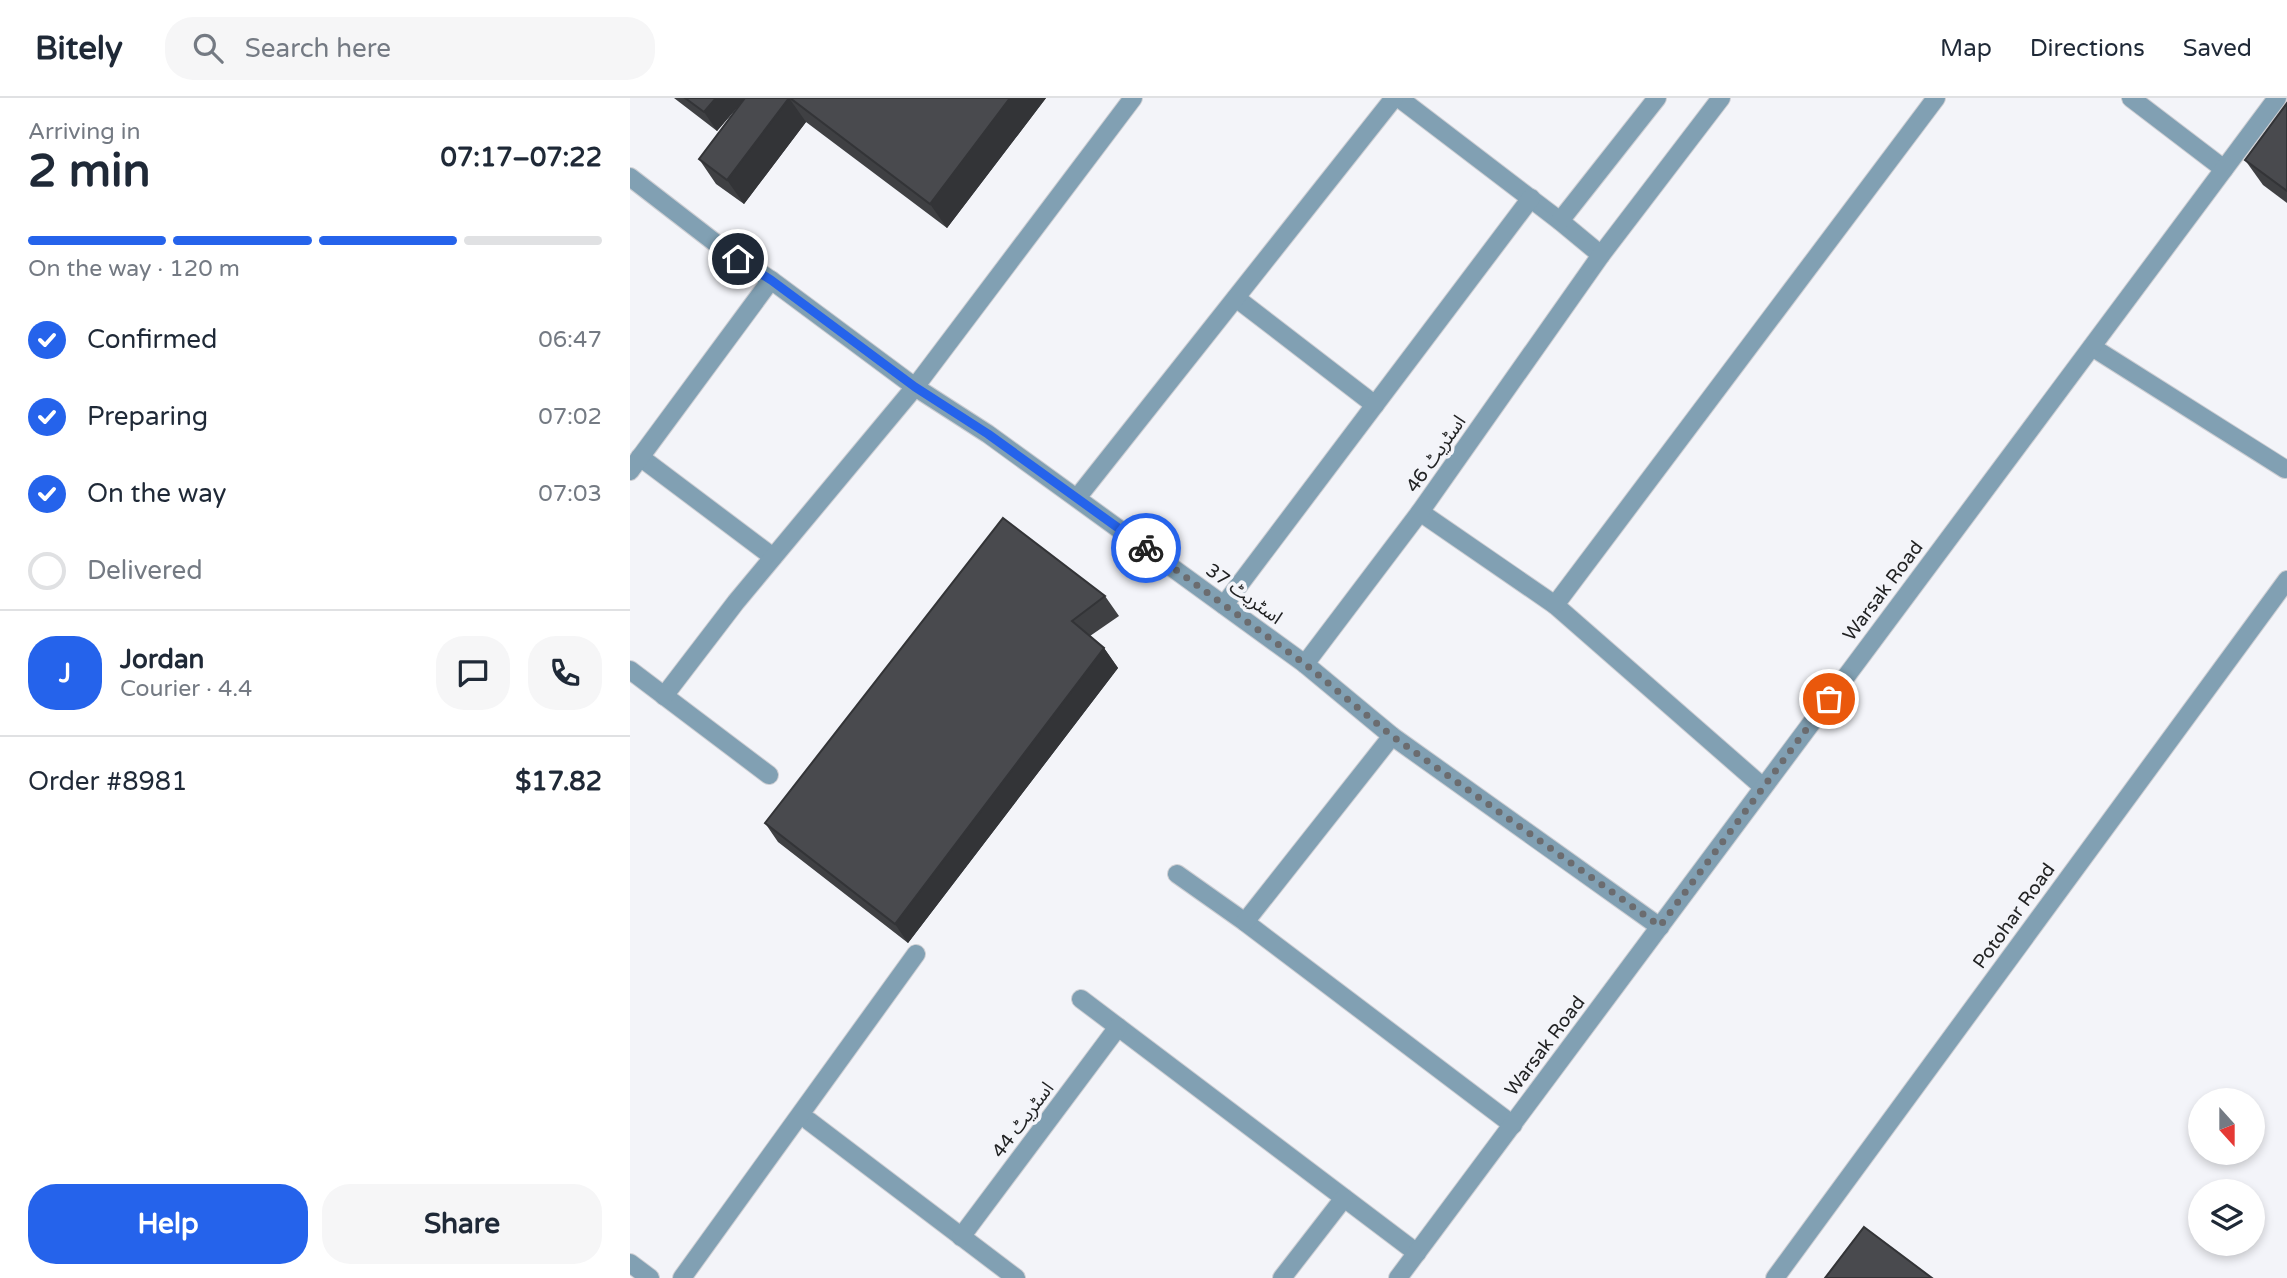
<!DOCTYPE html>
<html lang="en">
<head>
<meta charset="utf-8">
<style>
  :root { --surface:#fff; --page:#f6f6f7; --text:#1f2937; --muted:#747a83; --line:#e0e1e3; --accent:#2563eb }
  body { margin:0; font-family:"Varela Round","Noto Sans Arabic",sans-serif; background:var(--page); color:var(--text); height:100vh; display:flex; flex-direction:column; font-size:26px; white-space:nowrap }
  * { box-sizing:border-box; margin:0 }
  p { font-size:23px; color:var(--muted) }
  .icon { flex:none; width:38px; height:38px; fill:none; stroke:currentColor; stroke-width:2; stroke-linecap:round; stroke-linejoin:round }
  .map { position:relative; flex:1; overflow:hidden }
  .sheet { display:flex; flex-direction:column; background:var(--surface); width:630px }
  .sheet>* { flex:none }
  .needle { width:46px; rotate:159deg }
  .fabs { position:absolute; left:1558px; top:990px; display:grid; gap:14px }
  .fabs a { display:grid; place-items:center; width:77px; height:77px; border-radius:50%; background:var(--surface); box-shadow:0 4px 10px #0003; font-size:35px }
  .pin { position:absolute; display:grid; place-items:center; width:60px; height:60px; color:#fff; margin:-30px; border:4px solid #fff; border-radius:50%; box-shadow:0 2px 7px #0007 }
  .courier { position:absolute; display:grid; place-items:center; width:70px; height:70px; margin:-35px; border:5px solid #2563eb; border-radius:50%; background:#fff; color:#222; box-shadow:0 2px 9px #0007 }
  .head em { font-style:normal; font-weight:800 }
  .head div { display:flex; flex-direction:column-reverse }
  .head { display:flex; align-items:center; justify-content:space-between; height:119px; padding:0 28px }
  h1 { font-size:46px; font-weight:800; line-height:52px }
  .bar { display:grid; grid-template-columns:repeat(4,1fr); gap:10px 7px; align-content:center; height:84px; padding:0 28px }
  .bar i { height:9px; border-radius:5px; background:var(--line) }
  .bar .current { background:var(--accent) }
  .bar p { grid-column:span 4 }
  .line { display:flex; align-items:center; gap:18px; padding:0 28px; border-top:2px solid var(--line) }
  .line div { flex:1 }
  .round { display:grid; place-items:center; flex:none; width:74px; height:74px; border-radius:28px; background:var(--page) }
  ol { padding:0 28px; list-style:none }
  li { display:flex; align-items:center; gap:21px; height:77px }
  li p { margin-inline-start:auto }
  li .icon { padding:7px; border-radius:50%; background:var(--accent); color:#fff; stroke-width:4 }
  li:last-child { color:var(--muted) }
  li i { width:38px; height:38px; border:4px solid var(--line); border-radius:50% }
  .action { display:flex; gap:14px; margin-top:auto; padding:14px 28px }
  .action a { flex:1; height:80px; border-radius:28px; background:var(--accent); color:#fff; font-size:28px; font-weight:800; line-height:80px; text-align:center }
  .action a+a { background:var(--page); color:var(--text) }
  header { display:flex; align-items:center; gap:42px; box-sizing:border-box; height:98px; padding:0 35px; background:var(--surface); border-bottom:2px solid var(--line) }
  header strong { font-size:33px }
  nav { display:flex; gap:38px; margin-inline-start:auto; font-size:24px }
  .search { width:490px; height:63px; background:var(--page); display:flex; align-items:center; gap:18px; box-sizing:border-box; padding:0 24px; border-radius:28px; color:var(--muted); font-size:26px }
  main { display:flex; flex:1; min-height:0 }
  .map>svg:first-child { display:block }
  .lines { fill:none; stroke-linecap:round; stroke-linejoin:round }
  .minor-casing { stroke:#cdced3; stroke-width:20 }
  .minor { stroke:#81a0b3; stroke-width:18 }
  .wall { fill:#3f4043 }
  .shaded-wall { fill:#333437 }
  .building { fill:#494a4e; stroke:#333437; stroke-width:2 }
  .done { stroke:#6b6c6f; stroke-width:7; stroke-dasharray:0 12.6 }
  .route { stroke:#2563eb; stroke-width:9 }
  .labels { text-anchor:middle; dominant-baseline:central; stroke-width:7; stroke-linejoin:round; paint-order:stroke }
  .street-label { font-size:19px; fill:#222324; stroke:#f3f4f9 }
</style>
</head>
<body>
<header>
<strong>Bitely</strong>
<div class="search"><svg class="icon" aria-label="search" viewBox="0 0 24 24"><circle cx="10" cy="10" r="6"/><path d="M15 15l6 6"/></svg>Search here</div>
<nav><a>Map</a><a>Directions</a><a>Saved</a></nav>
</header>
<main>
<section class="sheet">
<div class="head"><div><h1>2 min</h1><p>Arriving in</p></div><em>07:17–07:22</em></div>
<div class="bar"><i class="current"></i><i class="current"></i><i class="current"></i><i></i><p>On the way · 120 m</p></div>
<ol>
<li><svg class="icon" aria-label="check" viewBox="0 0 24 24"><path d="M5 12l5 5 9-10"/></svg>Confirmed<p>06:47</p></li>
<li><svg class="icon" aria-label="check" viewBox="0 0 24 24"><path d="M5 12l5 5 9-10"/></svg>Preparing<p>07:02</p></li>
<li><svg class="icon" aria-label="check" viewBox="0 0 24 24"><path d="M5 12l5 5 9-10"/></svg>On the way<p>07:03</p></li>
<li><i></i>Delivered</li>
</ol>
<div class="line" style="height:126px"><b class="round" style="background:var(--accent);color:#fff">J</b><div><b>Jordan</b><p>Courier · 4.4</p></div><a class="round"><svg class="icon" aria-label="chat" viewBox="0 0 24 24"><path d="M4 5h16v11H9l-5 4z"/></svg></a><a class="round"><svg class="icon" aria-label="phone" viewBox="0 0 24 24"><path d="M5 4h4l2 5-3 2q2 4 5 5l2-3 5 2v4C11 20 4 13 5 4z"/></svg></a></div>
<div class="line" style="height:91px"><div>Order #8981</div><b>$17.82</b></div>
<div class="action"><a>Help</a><a>Share</a></div>
</section>
<div class="map">
<svg width="1657" height="1180" viewBox="0 0 1657 1180">
  <rect width="100%" height="100%" fill="#f3f4f9"/>
  <g class="lines">
    <g class="minor-casing">
      <g id="minor">
        <path d="M769 0 930 123 971 157"/>
        <path d="M1501 0 1594 71"/>
        <path d="M0 79 92 150 141 182 285 289 358 336 675 566 762 638 1030 829"/>
        <path d="M930 123 1027 0"/>
        <path d="M606 200 745 307"/>
        <path d="M1462 249 1655 371"/>
        <path d="M10 359 143 459"/>
        <path d="M0 373 141 182"/>
        <path d="M447 400 764 0"/>
        <path d="M790 414 925 507 1133 689"/>
        <path d="M594 507 901 100"/>
        <path d="M925 507 1306 0"/>
        <path d="M675 566 790 414 971 157 1091 0"/>
        <path d="M0 572 139 677"/>
        <path d="M34 598 106 504 285 289 503 0"/>
        <path d="M547 776 615 824 883 1027"/>
        <path d="M615 824 762 638"/>
        <path d="M451 901 787 1155"/>
        <path d="M179 1023 386 1180"/>
        <path d="M331 1139 488 929"/>
        <path d="M0 1165 20 1180"/>
        <path d="M52 1180 286 856"/>
        <path d="M652 1180 714 1100"/>
        <path d="M768 1180 1647 0"/>
        <path d="M1145 1180 1657 482"/>
      </g>
    </g>
    <use href="#minor" class="minor"/>
  </g>
  <g class="wall">
    <path d="M44 0H416L317 130 176 24 114 106 86 86 69 61 114 2 87 33Z"/>
    <path d="M1657 5V105L1633 87 1615 62Z"/>
    <path d="M475 498 489 518 460 538 474 550 488 570 278 845 148 744 135 725Z"/>
  </g>
  <g class="shaded-wall">
    <path d="M86 0H115L87 33 74 14Z"/>
    <path d="M159 0 176 24 114 106 97 82Z"/>
    <path d="M380 0H416L317 130 300 106Z"/>
    <path d="M474 550 488 570 278 845 265 826Z"/>
  </g>
  <g class="building">
    <path d="M55 0H86L74 14Z"/>
    <path d="M115 0H159L97 82 69 61Z"/>
    <path d="M160 0H380L300 106Z"/>
    <path d="M1657 5V93L1615 62Z"/>
    <path d="M373 420 475 498 442 523 474 550 265 826 135 725Z"/>
    <path d="M1234 1129 1302 1180H1195Z"/>
  </g>
  <g class="lines">
    <path class="done" d="M516 450 675 566 762 638 1030 828 1199 601"/>
    <path class="route" d="M108 161 141 182 285 289 358 336 516 450"/>
  </g>
  <g class="labels">
    <g class="street-label">
      <text transform="translate(806 356) rotate(-55)">اسٹریٹ 46</text>
      <text transform="translate(1253 493) rotate(-53)">Warsak Road</text>
      <text transform="translate(614 496) rotate(36)">اسٹریٹ 37</text>
      <text transform="translate(1384 818) rotate(-54)">Potohar Road</text>
      <text transform="translate(915 948) rotate(-53)">Warsak Road</text>
      <text transform="translate(393 1022) rotate(-53)">اسٹریٹ 44</text>
    </g>
  </g>
</svg>
<div class="fabs">
<a><svg class="needle" viewBox="-14 -14 28 28"><path d="M0-13l5 13h-10z" fill="#e53935"/><path d="M0 13l5-13h-10z" fill="#747a83"/></svg></a>
<a><svg class="icon" aria-label="layers" viewBox="0 0 24 24"><path d="M12 4l9 5-9 5-9-5zM3 14l9 5 9-5"/></svg></a>
</div>
<div class="pin" style="left:1199px;top:601px;background:#ea580c"><svg class="icon" aria-label="bag" viewBox="0 0 24 24"><path d="M5 8h14l-1 12H6zM9 8a3 3 0 0 1 6 0"/></svg></div>
<div class="pin" style="left:108px;top:161px;background:#1f2937"><svg class="icon" aria-label="home" viewBox="0 0 24 24"><path d="M3 11l9-7 9 7M6 9v11h12V9"/></svg></div>
<div class="courier" style="left:516px;top:450px"><svg class="icon" aria-label="bike" viewBox="0 0 24 24"><circle cx="6" cy="16" r="4"/><circle cx="18" cy="16" r="4"/><path d="M6 16l4-8h5l3 8M10 8l3 8H6M13 5h3"/></svg></div>
</div>
</main>
</body>
</html>
